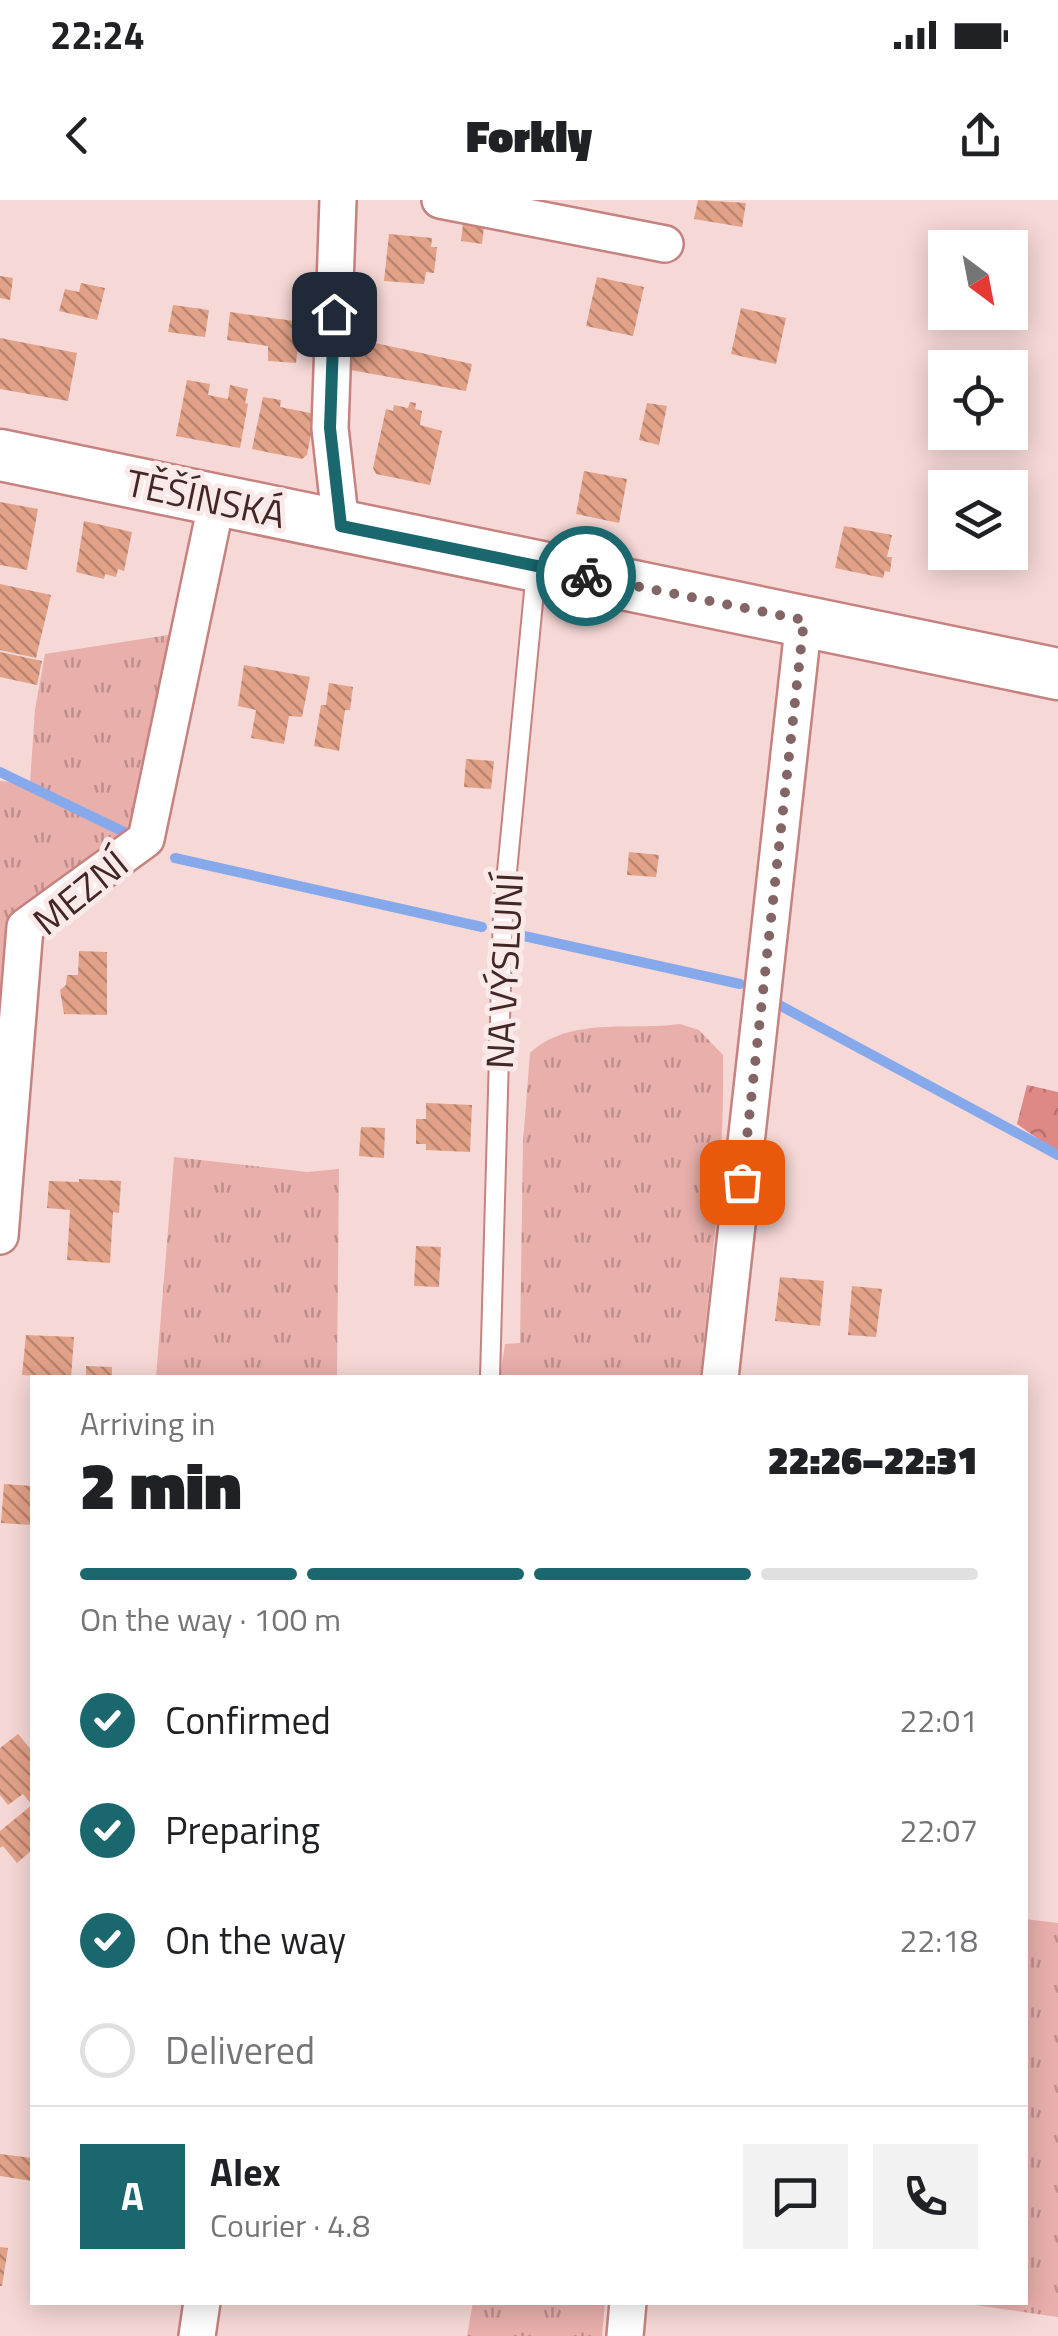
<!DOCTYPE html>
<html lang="en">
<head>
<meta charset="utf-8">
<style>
  :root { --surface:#fff; --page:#f2f2f2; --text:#202124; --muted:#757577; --line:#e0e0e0; --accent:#1a676d }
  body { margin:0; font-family:"Titillium Web",sans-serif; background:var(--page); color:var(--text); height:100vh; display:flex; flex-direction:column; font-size:38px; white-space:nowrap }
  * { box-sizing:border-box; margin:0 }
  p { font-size:32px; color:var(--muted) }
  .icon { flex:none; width:55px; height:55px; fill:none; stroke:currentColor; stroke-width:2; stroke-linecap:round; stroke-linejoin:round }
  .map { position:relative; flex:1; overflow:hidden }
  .details { position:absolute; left:30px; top:1175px; width:998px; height:930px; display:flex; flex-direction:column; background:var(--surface); border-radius:0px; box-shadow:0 5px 25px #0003 }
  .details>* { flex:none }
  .needle { width:65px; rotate:148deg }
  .fabs { position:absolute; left:928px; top:30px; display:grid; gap:20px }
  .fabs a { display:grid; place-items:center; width:100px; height:100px; border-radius:0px; background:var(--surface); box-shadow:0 5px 25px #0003; font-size:50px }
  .pin { position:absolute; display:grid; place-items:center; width:85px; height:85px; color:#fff; margin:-42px; border-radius:20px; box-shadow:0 5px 15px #0006 }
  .courier { position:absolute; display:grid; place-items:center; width:100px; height:100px; margin:-50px; border:8px solid #1a676d; border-radius:50%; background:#fff; color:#222; box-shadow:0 2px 12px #0007 }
  .overview em { font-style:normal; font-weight:800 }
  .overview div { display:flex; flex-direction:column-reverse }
  .overview { display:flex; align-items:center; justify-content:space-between; height:170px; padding:0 50px }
  h1 { font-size:65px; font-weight:800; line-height:75px }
  .bar { display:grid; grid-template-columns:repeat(4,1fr); gap:15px 10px; align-content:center; height:120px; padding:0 50px }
  .bar i { height:12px; border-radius:8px; background:var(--line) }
  .bar .selected { background:var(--accent) }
  .bar p { grid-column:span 4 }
  .line { display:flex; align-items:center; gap:25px; padding:0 50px; border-top:2px solid var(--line) }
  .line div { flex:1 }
  .round { display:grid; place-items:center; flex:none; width:105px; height:105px; border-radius:0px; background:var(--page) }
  ol { padding:0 50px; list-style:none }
  li { display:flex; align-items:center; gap:30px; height:110px }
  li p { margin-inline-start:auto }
  li .icon { padding:10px; border-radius:50%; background:var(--accent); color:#fff; stroke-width:4 }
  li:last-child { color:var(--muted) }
  li i { width:55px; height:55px; border:5px solid var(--line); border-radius:50% }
  .status { display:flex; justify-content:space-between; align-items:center; height:70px; padding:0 50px; background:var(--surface); direction:ltr }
  .status svg { height:28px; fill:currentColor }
  header { display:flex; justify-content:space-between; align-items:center; height:130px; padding:0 50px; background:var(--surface); font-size:45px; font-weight:800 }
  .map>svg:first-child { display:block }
  .grass { fill:url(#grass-tufts) }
  .forest { fill:url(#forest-crowns) }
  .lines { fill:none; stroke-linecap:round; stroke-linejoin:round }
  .stream { stroke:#86a9ec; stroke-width:10 }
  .building { fill:url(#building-back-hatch) }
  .lane-casing { stroke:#c6827f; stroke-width:22 }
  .street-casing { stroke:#c6827f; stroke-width:40 }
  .secondary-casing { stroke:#c6827f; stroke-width:55 }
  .lane { stroke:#fff; stroke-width:18 }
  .street { stroke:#fff; stroke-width:35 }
  .secondary { stroke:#fff; stroke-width:50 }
  .done { stroke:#826564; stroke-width:10; stroke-dasharray:0 18 }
  .route { stroke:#1a676d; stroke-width:12 }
  .labels { text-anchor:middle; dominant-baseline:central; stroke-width:10; stroke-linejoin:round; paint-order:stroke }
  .street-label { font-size:38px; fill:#432726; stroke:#f9e9e8 }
</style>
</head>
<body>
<div class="status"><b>22:24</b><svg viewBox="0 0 49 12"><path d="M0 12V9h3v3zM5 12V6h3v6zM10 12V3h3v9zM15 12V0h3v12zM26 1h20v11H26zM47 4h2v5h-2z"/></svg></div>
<header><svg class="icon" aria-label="back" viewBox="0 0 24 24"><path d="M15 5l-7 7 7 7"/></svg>Forkly<svg class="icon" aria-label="share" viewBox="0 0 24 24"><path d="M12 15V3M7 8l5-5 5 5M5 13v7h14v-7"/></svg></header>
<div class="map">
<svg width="1058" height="2136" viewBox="0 0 1058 2136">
  <defs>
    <pattern id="grass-tufts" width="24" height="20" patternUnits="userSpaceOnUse" patternTransform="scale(2.5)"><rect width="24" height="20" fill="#e8afab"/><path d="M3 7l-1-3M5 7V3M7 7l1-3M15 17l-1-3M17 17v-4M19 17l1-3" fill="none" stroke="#be8e8b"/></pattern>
    <pattern id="forest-crowns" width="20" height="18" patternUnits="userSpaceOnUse" patternTransform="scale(2.5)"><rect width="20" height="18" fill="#df8985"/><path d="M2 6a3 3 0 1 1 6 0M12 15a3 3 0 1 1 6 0" fill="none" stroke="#b6706d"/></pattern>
    <pattern id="building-back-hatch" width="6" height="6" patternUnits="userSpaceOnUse" patternTransform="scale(2.5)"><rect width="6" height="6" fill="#e2a288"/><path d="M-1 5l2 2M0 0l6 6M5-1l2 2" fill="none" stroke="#b9846f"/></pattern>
  </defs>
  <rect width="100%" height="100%" fill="#f6d8d6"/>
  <g class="grass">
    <path d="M181 433 136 643 17 724 0 910V581L30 583 35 510 45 454Z"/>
    <path d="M680 824 699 830 723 855C725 963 711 1070 700 1177H500L505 1144 520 1143 523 943 530 853C569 816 632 831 680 824Z"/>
    <path d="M174 957 307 972 339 969 337 1177H156Z"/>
    <path d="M1025 1719 1058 1723V2117L962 2103 1025 2102Z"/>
    <path d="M473 2102 605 2103 602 2136H467Z"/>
  </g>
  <path class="forest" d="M1027 885 1058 892V953L1017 924Z"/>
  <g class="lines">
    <g class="stream">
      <path d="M0 572 124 632"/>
      <path d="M175 658 482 727"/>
      <path d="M524 736 740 784"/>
      <path d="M768 799 1058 955"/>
    </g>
  </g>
  <g class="building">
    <path d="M698 0 746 3 742 27 694 19Z"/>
    <path d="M464 15 485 18 482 44 461 41Z"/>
    <path d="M389 34 432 38 431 47H437L434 73 426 72 424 84 384 81Z"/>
    <path d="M0 76 13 78 10 100 0 98Z"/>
    <path d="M597 77 644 87 633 136 586 126Z"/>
    <path d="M81 83 105 88 97 120 59 111 65 89 79 92Z"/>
    <path d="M173 105 209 110 205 137 168 132Z"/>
    <path d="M741 108 786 118 776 164 731 154Z"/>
    <path d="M230 112 301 122 296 163 268 161V146L227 140Z"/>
    <path d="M0 138 77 153 68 201 0 189Z"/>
    <path d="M352 138 472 164 466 191 351 170Z"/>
    <path d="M187 180 210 184 208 195 228 199 230 185 248 189 245 203 248 204 240 248 176 236Z"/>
    <path d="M263 197 281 200 280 207 315 214 307 255 302 259 252 249Z"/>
    <path d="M410 202 416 203 415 209 422 211 420 225 442 231 430 285 376 274 373 268 386 209 393 211 394 205 408 208Z"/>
    <path d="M647 203 667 206 659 245 639 240Z"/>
    <path d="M584 271 627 279 619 323 576 314Z"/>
    <path d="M1010 299 1021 300 1012 357H1010Z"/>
    <path d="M0 302 38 309 27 370 0 365Z"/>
    <path d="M84 321 132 332 124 371 118 369 116 377 105 374 104 379 76 372Z"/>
    <path d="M844 326 892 335 887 357H892L890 372 885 371 883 378 835 368Z"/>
    <path d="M960 352H1005L1003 361Z"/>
    <path d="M0 384 51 395 36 458 0 450Z"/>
    <path d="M0 452 42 461 37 485 0 477Z"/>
    <path d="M244 465 310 477 302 517 289 516 284 544 251 538 256 510 238 506Z"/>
    <path d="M329 483 353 487 350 510H345L339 551 314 546 321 505H326Z"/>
    <path d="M466 559 494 561 491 589 464 587Z"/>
    <path d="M629 652 659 655 656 677 627 675Z"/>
    <path d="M79 751 107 752V815L64 814 60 790 66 785 67 775H78Z"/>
    <path d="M426 903 472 905 470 952 426 950V944H416V919H426Z"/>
    <path d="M361 927 385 928 384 958 359 956Z"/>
    <path d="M79 979 121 981 119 1013 113 1012 110 1063 67 1060 70 1010 47 1008 49 981 79 982Z"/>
    <path d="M416 1046 441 1047 439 1087 414 1086Z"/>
    <path d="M780 1077 824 1081 820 1126 775 1121Z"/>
    <path d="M852 1086 882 1089 876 1137 848 1135Z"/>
    <path d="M26 1135 74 1137 71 1178 22 1175Z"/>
    <path d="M86 1166 112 1167V1178H86Z"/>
    <path d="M4 1284 32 1286V1325L1 1323Z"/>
    <path d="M18 1534 32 1551V1650L17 1663 3 1646 0 1648V1631L32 1605 23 1594 8 1605 0 1595V1548Z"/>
    <path d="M0 1954 32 1958V1981L0 1976Z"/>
    <path d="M0 2047 8 2048 2 2086H0Z"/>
  </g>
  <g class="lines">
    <g class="lane-casing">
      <path id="lane" d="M490 1178 503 713 536 371"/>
    </g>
    <g class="street-casing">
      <g id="street">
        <path d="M338 0 330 228 341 326"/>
        <path d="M440 0 665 44"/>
        <path d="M0 1036 25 727 146 639 217 300"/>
        <path d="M720 1178 804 419"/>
        <path d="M197 2136 202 2102"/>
        <path d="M625 2136 628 2102"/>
      </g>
    </g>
    <g class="secondary-casing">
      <path id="secondary" d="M0 255 1058 474"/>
    </g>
    <use href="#lane" class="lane"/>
    <use href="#street" class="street"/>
    <use href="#secondary" class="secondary"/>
  </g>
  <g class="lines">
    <path class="done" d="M586 376 804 420 742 982"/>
    <path class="route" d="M334 114 330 228 341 326 586 376"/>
  </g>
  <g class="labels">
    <g class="street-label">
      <text transform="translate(206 298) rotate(12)">TĚŠÍNSKÁ</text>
      <text transform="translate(80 692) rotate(-39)">MEZNÍ</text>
      <text transform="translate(504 771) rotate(-87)">NA VÝSLUNÍ</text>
    </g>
  </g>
</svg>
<div class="fabs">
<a><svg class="needle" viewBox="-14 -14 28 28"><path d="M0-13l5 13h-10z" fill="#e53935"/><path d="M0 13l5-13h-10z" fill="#757577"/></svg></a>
<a><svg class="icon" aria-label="locate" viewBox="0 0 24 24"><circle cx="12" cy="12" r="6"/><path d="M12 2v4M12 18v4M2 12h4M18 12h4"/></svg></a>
<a><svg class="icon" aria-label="layers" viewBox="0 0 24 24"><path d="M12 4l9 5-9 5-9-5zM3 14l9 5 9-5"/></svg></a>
</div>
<div class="pin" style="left:742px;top:982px;background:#ea580c"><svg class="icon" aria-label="bag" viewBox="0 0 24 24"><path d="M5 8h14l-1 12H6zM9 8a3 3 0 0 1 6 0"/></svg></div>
<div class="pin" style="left:334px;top:114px;background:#1f2937"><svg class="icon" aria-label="home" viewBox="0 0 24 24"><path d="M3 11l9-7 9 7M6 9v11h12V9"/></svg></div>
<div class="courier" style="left:586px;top:376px"><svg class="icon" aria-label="bike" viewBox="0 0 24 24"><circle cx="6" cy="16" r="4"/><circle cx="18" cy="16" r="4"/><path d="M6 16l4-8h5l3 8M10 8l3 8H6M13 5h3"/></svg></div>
<section class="details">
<div class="overview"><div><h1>2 min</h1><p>Arriving in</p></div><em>22:26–22:31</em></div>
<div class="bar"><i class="selected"></i><i class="selected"></i><i class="selected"></i><i></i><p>On the way · 100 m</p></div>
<ol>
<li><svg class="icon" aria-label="check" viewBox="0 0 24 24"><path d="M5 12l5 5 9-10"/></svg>Confirmed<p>22:01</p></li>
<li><svg class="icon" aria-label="check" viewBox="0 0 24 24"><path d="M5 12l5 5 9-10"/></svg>Preparing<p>22:07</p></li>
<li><svg class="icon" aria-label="check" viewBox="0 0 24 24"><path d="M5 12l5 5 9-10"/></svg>On the way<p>22:18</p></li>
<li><i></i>Delivered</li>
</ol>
<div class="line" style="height:180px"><b class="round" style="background:var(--accent);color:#fff">A</b><div><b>Alex</b><p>Courier · 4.8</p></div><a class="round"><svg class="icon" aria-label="chat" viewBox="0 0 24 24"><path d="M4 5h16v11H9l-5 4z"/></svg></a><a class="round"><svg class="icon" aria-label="phone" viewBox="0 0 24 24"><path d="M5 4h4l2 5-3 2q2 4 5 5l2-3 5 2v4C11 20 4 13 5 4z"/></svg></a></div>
</section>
</div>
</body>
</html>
